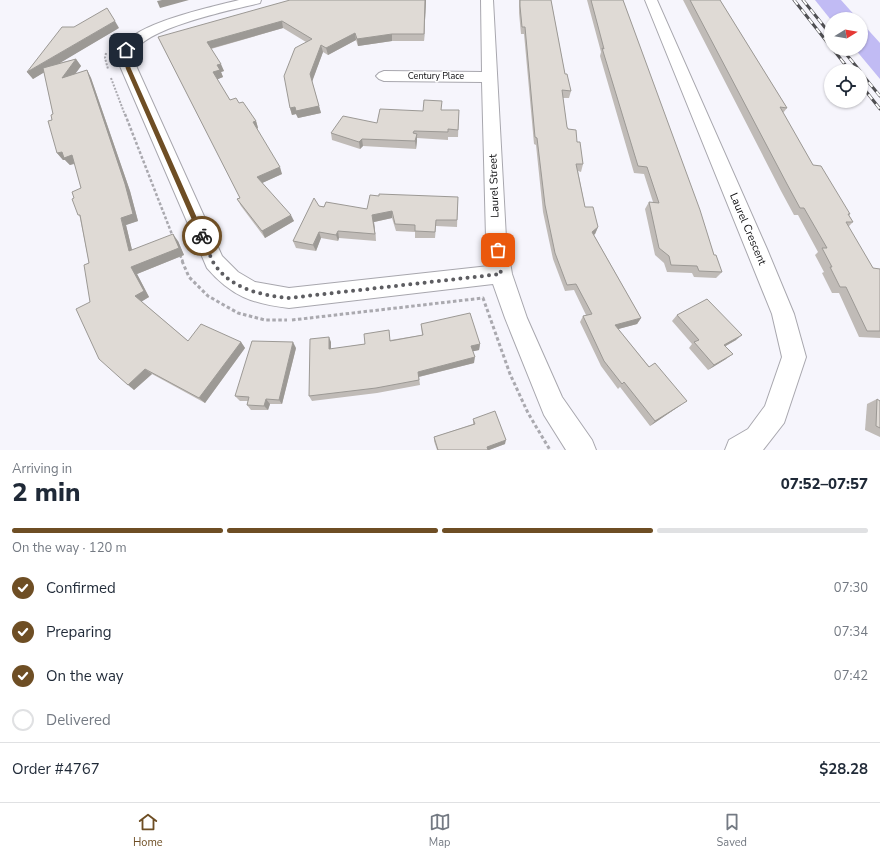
<!DOCTYPE html>
<html lang="en">
<head>
<meta charset="utf-8">
<style>
  :root { --surface:#fff; --page:#f2f2f3; --text:#1f2937; --muted:#747a83; --line:#e0e1e3; --accent:#6e4e24 }
  body { margin:0; font-family:"Nunito Sans",sans-serif; background:var(--page); color:var(--text); height:100vh; display:flex; flex-direction:column; font-size:15px; white-space:nowrap }
  * { box-sizing:border-box; margin:0 }
  p { font-size:13px; color:var(--muted) }
  .icon { flex:none; width:22px; height:22px; fill:none; stroke:currentColor; stroke-width:2; stroke-linecap:round; stroke-linejoin:round }
  .map { position:relative; height:450px; overflow:hidden }
  .details { display:flex; flex-direction:column; background:var(--surface); flex:1 }
  .details>* { flex:none }
  .needle { width:26px; rotate:79deg }
  .fabs { position:absolute; left:824px; top:12px; display:grid; gap:8px }
  .fabs a { display:grid; place-items:center; width:44px; height:44px; border-radius:50%; background:var(--surface); box-shadow:0 1px 3px #0004; font-size:20px }
  .pin { position:absolute; display:grid; place-items:center; width:34px; height:34px; color:#fff; margin:-17px; border-radius:8px; box-shadow:0 2px 6px #0006 }
  .courier { position:absolute; display:grid; place-items:center; width:40px; height:40px; margin:-20px; border:3px solid #6e4e24; border-radius:50%; background:#fff; color:#222; box-shadow:0 1px 5px #0007 }
  .summary em { font-style:normal; font-weight:800 }
  .summary div { display:flex; flex-direction:column-reverse }
  .summary { display:flex; align-items:center; justify-content:space-between; height:68px; padding:0 12px }
  h1 { font-size:26px; font-weight:800; line-height:30px }
  .bar { display:grid; grid-template-columns:repeat(4,1fr); gap:6px 4px; align-content:center; height:48px; padding:0 12px }
  .bar i { height:5px; border-radius:3px; background:var(--line) }
  .bar .current { background:var(--accent) }
  .bar p { grid-column:span 4 }
  .line { display:flex; align-items:center; gap:10px; padding:0 12px; border-top:1px solid var(--line) }
  .line div { flex:1 }
  ol { padding:0 12px; list-style:none }
  li { display:flex; align-items:center; gap:12px; height:44px }
  li p { margin-inline-start:auto }
  li .icon { padding:4px; border-radius:50%; background:var(--accent); color:#fff; stroke-width:4 }
  li:last-child { color:var(--muted) }
  li i { width:22px; height:22px; border:2px solid var(--line); border-radius:50% }
  .dock { display:flex; justify-content:space-around; align-items:center; height:56px; border-top:1px solid var(--line); background:var(--surface); font-size:11px; color:var(--muted) }
  .dock a { display:grid; justify-items:center; gap:2px }
  .dock .current { color:var(--accent) }
  .map>svg:first-child { display:block }
  .forest { fill:#c1bbf4 }
  .lines { fill:none; stroke-linecap:round; stroke-linejoin:round }
  .minor-casing { stroke:#a8a7ae; stroke-width:2 }
  .path-far2 { stroke:#aaa9af; stroke-width:2; stroke-dasharray:2 1.5; stroke-linecap:butt }
  .path-far1 { stroke:#aaa9af; stroke-width:2.5; stroke-dasharray:3 2; stroke-linecap:butt }
  .path { stroke:#aaa9af; stroke-width:3; stroke-dasharray:3.5 2.5; stroke-linecap:butt }
  .minor { fill:#fff; fill-rule:evenodd }
  .rail-casing { stroke:#505053; stroke-width:3 }
  .rail { stroke:#fff; stroke-width:2; stroke-dasharray:6; stroke-linecap:butt }
  .wall { fill:#c0bbb7 }
  .shaded-wall { fill:#9c9995 }
  .building { fill:#dfdad5; stroke:#9c9995 }
  .route { fill:#6e4e24 }
  .done { stroke:#5d5d61; stroke-width:4; stroke-dasharray:0 7.2 }
  .labels { text-anchor:middle; dominant-baseline:central; stroke-width:3; stroke-linejoin:round; paint-order:stroke }
  .far-street-label { font-size:9px; fill:#0b0b0d; stroke:#fff }
  .street-label { font-size:11px; fill:#0b0b0d; stroke:#fff }
</style>
</head>
<body>
<div class="map">
<svg width="880" height="450" viewBox="0 0 880 450">
  <rect width="100%" height="100%" fill="#f6f5fc"/>
  <g class="forest">
    <path d="M815 0H841L858 19 831 20Z"/>
    <path d="M861 22 880 43V79L855 49H861Z"/>
  </g>
  <g class="lines">
    <g class="minor-casing">
      <g id="minor">
        <path d="M239 0H261L260 3C236 9 130 30 133 59L222 256 238 272 255 282 289 288 489 266 486 238 482 82 384 81 379 79 376 76 379 73 384 71 482 72 481 0H493L506 238 512 274 527 318 562 397 592 440 596 450H566L544 415 505 318 493 284 289 308C253 304 231 296 207 268L120 66C119 62 117 57 119 51 129 24 212 7 239 0Z"/>
        <path d="M645 0H657L767 249 794 314 806 357 784 423 763 450H725L729 440 748 429 765 406 782 357 772 314Z"/>
      </g>
    </g>
    <g class="path-far2">
      <path d="M106 53 105 58 108 69"/>
      <path d="M111 78 125 115"/>
    </g>
    <g class="path-far1">
      <path d="M125 114 173 237"/>
      <path d="M180 255 183 262"/>
    </g>
    <g class="path">
      <path d="M182 261 189 277 208 296 238 313 265 320H287"/>
      <path d="M292 320 483 298 510 374 528 413 550 450"/>
    </g>
    <use href="#minor" class="minor"/>
    <g class="rail-casing">
      <g id="rail">
        <path d="M794 0 831 47"/>
        <path d="M803 0 831 35"/>
        <path d="M833 49 850 71"/>
        <path d="M842 49 860 71"/>
        <path d="M861 73 880 96"/>
        <path d="M861 85 880 109"/>
      </g>
    </g>
    <use href="#rail" class="rail"/>
  </g>
  <g class="wall">
    <path d="M426 0 424 41H392L358 46 356 40 328 55 323 52 312 81 321 113 298 118 296 114 292 115 290 108 306 42 283 28 211 49 224 71 221 72 223 77 217 79 230 100 239 103 256 121 258 128 257 129 282 174 262 183 294 221 265 238 241 206 237 199 240 198 158 37Z"/>
    <path d="M519 0H551L565 74 571 91 569 98H563L567 127 577 142 583 164 581 172 578 171 585 207 598 227 595 234 594 235 641 318 637 324 618 329 681 405 650 426 620 387 618 389 601 366 580 322 583 316 586 315 574 290 565 291 553 259 543 212 536 145 534 144 524 34H521L519 13Z"/>
    <path d="M587 0H623L714 255 722 272 716 278 694 277 692 273 667 272 664 263 655 255 645 209 649 202H653L644 174 634 173 600 56 601 52Z"/>
    <path d="M683 0H720L787 108 783 113 813 165 850 214 849 215 853 222 848 227 873 268 880 269V339V338L859 337 839 293H832L822 273 824 272 815 255 818 252 798 215H794L781 191Z"/>
    <path d="M119 28 59 63 76 59 81 66 75 74 87 70 91 78 130 191 138 221 126 225 132 250 178 241 184 255 137 274 149 297 141 301 188 341 241 342 245 348 205 403 152 374 134 390 90 302 89 263 80 218 74 198 81 188 75 164 70 165 65 160H63L57 153 52 120 53 114 44 72 33 79 27 72Z"/>
    <path d="M442 110H459L458 137H448V140L417 138 416 149 363 146 360 149 332 140 331 133 377 123 423 111Z"/>
    <path d="M458 197 457 227 436 226 435 238H415V232L396 231 392 218 374 222 376 241 339 238 338 241 321 238 316 251 296 248 293 241 319 206 367 209Z"/>
    <path d="M677 315 736 340 726 346V359L708 370 689 348 692 344 672 321Z"/>
    <path d="M421 324 480 344 479 350 473 351 474 363 419 377 420 385 377 393 312 401 309 396 331 342V349L390 340 422 335Z"/>
    <path d="M296 348 282 404H270L268 410H251L247 405 248 401H240L235 396Z"/>
    <path d="M877 399 880 401V437L865 430 867 404Z"/>
    <path d="M473 419 505 444 489 450H437L434 441V437L473 424Z"/>
  </g>
  <g class="shaded-wall">
    <path d="M162 0H189L160 8 157 1Z"/>
    <path d="M425 0H426L424 41V34Z"/>
    <path d="M115 21 119 28 33 79 27 72Z"/>
    <path d="M282 21 283 28 209 49 207 42Z"/>
    <path d="M355 33 356 40 328 55 326 48Z"/>
    <path d="M392 34V41L358 46 357 39Z"/>
    <path d="M321 45 323 52 312 82 310 74Z"/>
    <path d="M76 59 81 66 67 85 62 78Z"/>
    <path d="M221 64 224 71 221 72 223 77 216 80 213 72 217 65Z"/>
    <path d="M87 70 91 78 130 191 138 221 126 225 134 258 129 251Z"/>
    <path d="M319 106 321 113 298 118 296 114 292 115 290 108 295 107Z"/>
    <path d="M256 121 258 128 256 129 253 122Z"/>
    <path d="M417 134V141L416 149 415 141Z"/>
    <path d="M362 139 363 146 360 149 359 142Z"/>
    <path d="M62 152 72 155 78 162 70 165 65 160H63L57 153Z"/>
    <path d="M280 167 282 174 260 184 257 177Z"/>
    <path d="M392 211V218L374 222 376 241 372 215Z"/>
    <path d="M291 215 294 221 265 238 262 231Z"/>
    <path d="M598 227 595 234 589 238 592 232Z"/>
    <path d="M338 231 339 238 338 241 336 235Z"/>
    <path d="M319 232 321 238 316 251 313 245Z"/>
    <path d="M173 234 178 241 184 255 137 274 149 297 141 302 135 296 131 267Z"/>
    <path d="M641 318 637 324 611 331 615 325Z"/>
    <path d="M742 335 736 340 718 350 724 345Z"/>
    <path d="M329 337 331 342V354L329 349Z"/>
    <path d="M241 342 245 348 205 403 199 398Z"/>
    <path d="M293 342 296 348 282 404 279 400Z"/>
    <path d="M480 344 479 350 470 352 471 346Z"/>
    <path d="M733 354 726 359 708 370 714 365Z"/>
    <path d="M475 357 474 363 418 377V372Z"/>
    <path d="M145 369 152 374 134 390 128 385Z"/>
    <path d="M266 399 270 404 268 410 264 406Z"/>
    <path d="M687 401 681 405 650 426 655 421Z"/>
    <path d="M506 440 505 444 489 450H486L487 447Z"/>
  </g>
  <g class="building">
    <path d="M290 0H425L424 34H392L357 39 355 33 326 48 321 45 310 74 319 106 296 111 295 107 290 108 284 76 295 48 312 39 282 21 207 42 221 64 217 65 220 70 213 72 230 100 236 98 239 103 243 102 256 121 253 122 280 167 257 177 291 215 262 231 237 199 240 198 158 37Z"/>
    <path d="M520 0H551L565 74H567L571 91 562 90 567 127 568 129 576 130 577 142H580L583 164H576L585 207H593L598 227 592 232 641 318 615 325 649 367 655 363 687 401 655 421 624 382 622 384 604 361 583 316 592 314 576 284 567 285 555 253 545 205 537 138 535 137 525 27H522L520 6Z"/>
    <path d="M591 0H623L700 210 714 255H716L722 272 699 271 697 266 671 265 669 256 659 248 649 202 659 203 647 167 638 166 602 48 604 49Z"/>
    <path d="M690 0H720L787 108 780 107 813 165 821 166 850 214H848L853 222H846L873 268 880 269V331H867L846 287H840L830 267H832L822 248H827L804 208H800L787 184Z"/>
    <path d="M107 8 115 21 27 72 62 27H74Z"/>
    <path d="M76 59 62 78 87 70 125 184 133 214 121 218 129 251 173 234 179 248 131 267 144 291 135 296 188 341 201 324 241 342 199 398 145 369 128 385 99 359 76 309 90 302 84 265 89 263 80 215H78L72 199 74 198 72 192 81 188 72 155 64 158 62 152 57 153 48 121 52 120 51 115 53 114 43 68Z"/>
    <path d="M424 100 442 101 441 110H459L458 130 448 129V132L414 131 413 133 417 134 415 141 362 139 359 142 331 133 343 116 377 123 380 109 423 111Z"/>
    <path d="M379 194 458 197 457 220H436L435 232 415 231V225L395 224 392 211 372 215 375 234 338 231 336 235 319 232 313 245 293 241 314 198 319 206 324 207 326 202 367 209 370 195 379 196Z"/>
    <path d="M707 299 742 335 724 345 733 354 714 365 694 342 699 340 677 315Z"/>
    <path d="M470 313 480 344 471 346 475 357 418 372 419 380 376 388 309 396 310 339 329 337V349L365 344 364 334 389 330 390 341 423 335 421 324Z"/>
    <path d="M252 341 293 342 279 400 266 399 264 406 247 405 249 397 235 396Z"/>
    <path d="M877 399 880 401V428L876 426Z"/>
    <path d="M495 411 506 440 487 447 488 450H438L434 437 475 424 473 419Z"/>
  </g>
  <path class="route" d="M124 49 128 50 127 58 131 69 205 236 204 238H200L199 236 126 69 123 58Z"/>
  <g class="lines">
    <path class="done" d="M202 236C206 244 209 254 213 262 230 289 260 295 289 298L501 274 498 250"/>
  </g>
  <g class="labels">
    <g class="far-street-label">
      <text x="436" y="76">Century Place</text>
    </g>
    <g class="street-label">
      <text transform="translate(494 186) rotate(-92)">Laurel Street</text>
      <text transform="translate(748 229) rotate(67)">Laurel Crescent</text>
    </g>
  </g>
</svg>
<div class="fabs">
<a><svg class="needle" viewBox="-14 -14 28 28"><path d="M0-13l5 13h-10z" fill="#e53935"/><path d="M0 13l5-13h-10z" fill="#747a83"/></svg></a>
<a><svg class="icon" aria-label="locate" viewBox="0 0 24 24"><circle cx="12" cy="12" r="6"/><path d="M12 2v4M12 18v4M2 12h4M18 12h4"/></svg></a>
</div>
<div class="pin" style="left:498px;top:250px;background:#ea580c"><svg class="icon" aria-label="bag" viewBox="0 0 24 24"><path d="M5 8h14l-1 12H6zM9 8a3 3 0 0 1 6 0"/></svg></div>
<div class="pin" style="left:126px;top:50px;background:#1f2937"><svg class="icon" aria-label="home" viewBox="0 0 24 24"><path d="M3 11l9-7 9 7M6 9v11h12V9"/></svg></div>
<div class="courier" style="left:202px;top:236px"><svg class="icon" aria-label="bike" viewBox="0 0 24 24"><circle cx="6" cy="16" r="4"/><circle cx="18" cy="16" r="4"/><path d="M6 16l4-8h5l3 8M10 8l3 8H6M13 5h3"/></svg></div>
</div>
<section class="details">
<div class="summary"><div><h1>2 min</h1><p>Arriving in</p></div><em>07:52–07:57</em></div>
<div class="bar"><i class="current"></i><i class="current"></i><i class="current"></i><i></i><p>On the way · 120 m</p></div>
<ol>
<li><svg class="icon" aria-label="check" viewBox="0 0 24 24"><path d="M5 12l5 5 9-10"/></svg>Confirmed<p>07:30</p></li>
<li><svg class="icon" aria-label="check" viewBox="0 0 24 24"><path d="M5 12l5 5 9-10"/></svg>Preparing<p>07:34</p></li>
<li><svg class="icon" aria-label="check" viewBox="0 0 24 24"><path d="M5 12l5 5 9-10"/></svg>On the way<p>07:42</p></li>
<li><i></i>Delivered</li>
</ol>
<div class="line" style="height:52px"><div>Order #4767</div><b>$28.28</b></div>
</section>
<nav class="dock">
<a class="current"><svg class="icon" aria-label="home" viewBox="0 0 24 24"><path d="M3 11l9-7 9 7M6 9v11h12V9"/></svg>Home</a>
<a><svg class="icon" aria-label="map" viewBox="0 0 24 24"><path d="M3 6l6-2 6 2 6-2v14l-6 2-6-2-6 2zM9 4v14M15 6v14"/></svg>Map</a>
<a><svg class="icon" aria-label="saved" viewBox="0 0 24 24"><path d="M7 4h10v16l-5-4-5 4z"/></svg>Saved</a>
</nav>
</body>
</html>
